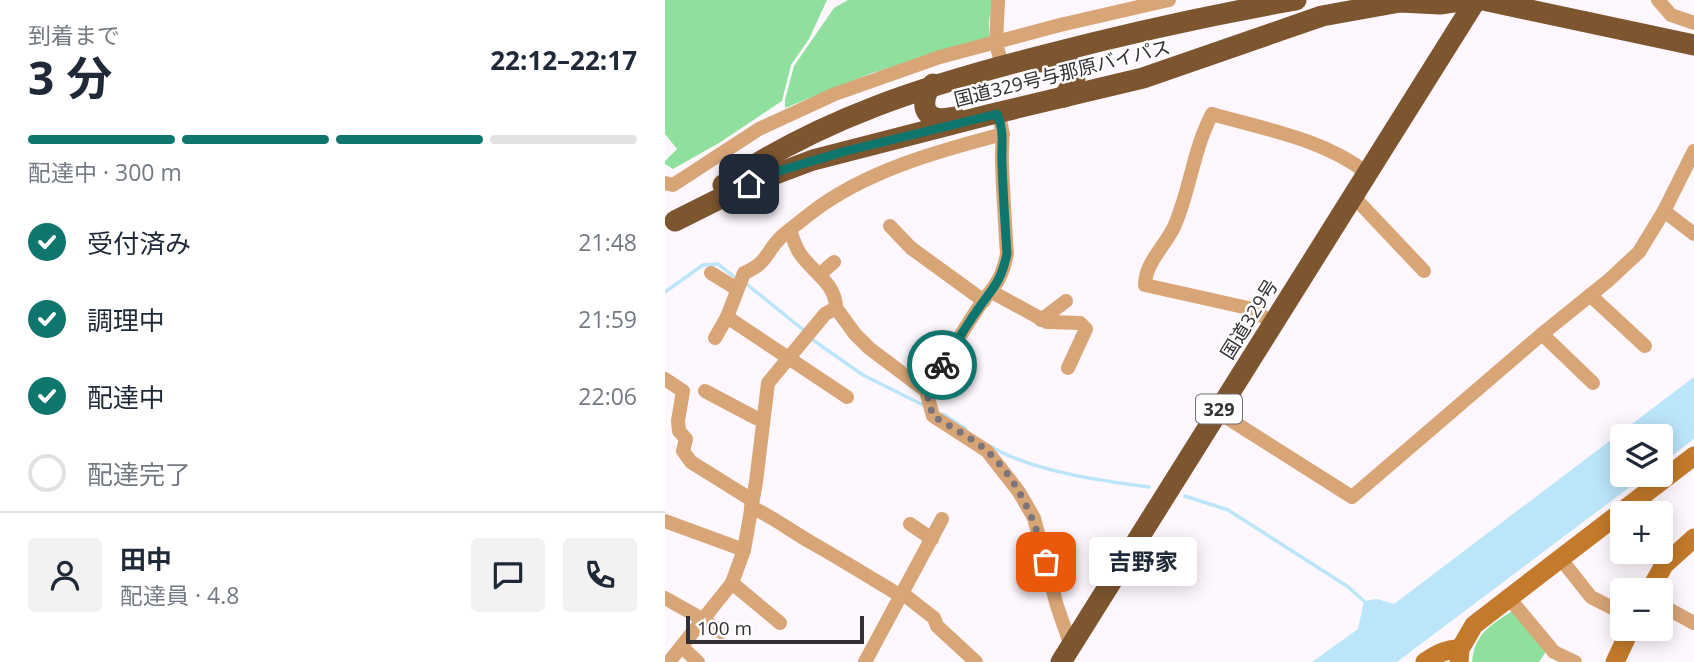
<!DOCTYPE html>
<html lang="ja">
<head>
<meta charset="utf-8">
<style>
  :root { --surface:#fff; --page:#f2f2f3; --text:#1f2937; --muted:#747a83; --line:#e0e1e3; --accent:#0f766e }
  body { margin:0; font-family:"Open Sans","Noto Sans JP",sans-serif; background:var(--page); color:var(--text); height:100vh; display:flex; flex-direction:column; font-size:26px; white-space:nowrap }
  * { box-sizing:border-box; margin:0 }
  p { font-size:23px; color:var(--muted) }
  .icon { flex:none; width:38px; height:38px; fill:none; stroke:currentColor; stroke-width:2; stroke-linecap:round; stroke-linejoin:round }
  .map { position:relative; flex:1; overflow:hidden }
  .side { display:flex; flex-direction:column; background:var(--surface); width:665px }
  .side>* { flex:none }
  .controls { position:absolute; left:945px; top:424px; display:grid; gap:14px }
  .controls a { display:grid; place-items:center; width:63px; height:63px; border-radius:7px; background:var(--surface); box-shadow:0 4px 18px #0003; font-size:35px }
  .scale { position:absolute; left:21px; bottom:18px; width:178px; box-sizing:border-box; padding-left:7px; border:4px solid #342f34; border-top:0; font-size:19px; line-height:24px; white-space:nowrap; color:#342f34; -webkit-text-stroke:5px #fff; paint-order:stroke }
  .pin { position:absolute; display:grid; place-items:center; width:60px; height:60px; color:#fff; margin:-30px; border-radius:14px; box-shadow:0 4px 10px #0006 }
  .courier { position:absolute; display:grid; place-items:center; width:70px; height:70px; margin:-35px; border:5px solid #0f766e; border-radius:50%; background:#fff; color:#222; box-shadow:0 2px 9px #0007 }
  .bubble { position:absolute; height:49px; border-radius:7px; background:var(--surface); box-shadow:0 4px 18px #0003; font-size:23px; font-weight:700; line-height:49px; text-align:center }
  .summary em { font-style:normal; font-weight:700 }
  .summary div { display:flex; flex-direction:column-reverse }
  .summary { display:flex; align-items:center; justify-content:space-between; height:119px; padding:0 28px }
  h1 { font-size:46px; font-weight:700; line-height:52px }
  .bar { display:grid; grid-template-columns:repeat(4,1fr); gap:10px 7px; align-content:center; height:84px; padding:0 28px }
  .bar i { height:9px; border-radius:5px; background:var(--line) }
  .bar .selected { background:var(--accent) }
  .bar p { grid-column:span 4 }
  .line { display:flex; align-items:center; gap:18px; padding:0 28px; border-top:2px solid var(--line) }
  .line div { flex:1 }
  .round { display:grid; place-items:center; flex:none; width:74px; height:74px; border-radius:7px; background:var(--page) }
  ol { padding:0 28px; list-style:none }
  li { display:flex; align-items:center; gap:21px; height:77px }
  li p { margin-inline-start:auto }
  li .icon { padding:7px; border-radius:50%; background:var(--accent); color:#fff; stroke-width:4 }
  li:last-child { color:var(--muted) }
  li i { width:38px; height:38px; border:4px solid var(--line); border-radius:50% }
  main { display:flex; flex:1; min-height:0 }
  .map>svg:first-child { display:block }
  .green { fill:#90e09d }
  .water { fill:#bbe5f9 }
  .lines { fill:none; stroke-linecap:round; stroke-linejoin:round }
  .stream { stroke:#bbe5f9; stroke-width:3.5 }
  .street { stroke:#d8a577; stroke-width:14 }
  .secondary { stroke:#c37a2a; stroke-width:19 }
  .highway { stroke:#7d552e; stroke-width:21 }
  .done { stroke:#7b757b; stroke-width:7; stroke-dasharray:0 12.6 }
  .route { stroke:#0f766e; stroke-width:9 }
  .labels { text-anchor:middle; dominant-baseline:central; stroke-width:5; stroke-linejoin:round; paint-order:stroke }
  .shield { fill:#fff; stroke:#716d71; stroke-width:2 }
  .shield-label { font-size:18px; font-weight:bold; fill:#342f34 }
  .street-label { font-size:19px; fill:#342f34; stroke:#fff }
</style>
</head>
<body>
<main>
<section class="side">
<div class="summary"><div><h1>3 分</h1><p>到着まで</p></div><em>22:12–22:17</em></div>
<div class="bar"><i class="selected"></i><i class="selected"></i><i class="selected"></i><i></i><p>配達中 · 300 m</p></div>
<ol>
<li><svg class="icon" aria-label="check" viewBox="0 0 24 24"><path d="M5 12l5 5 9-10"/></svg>受付済み<p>21:48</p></li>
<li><svg class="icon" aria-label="check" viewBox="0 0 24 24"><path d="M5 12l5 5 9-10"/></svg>調理中<p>21:59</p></li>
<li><svg class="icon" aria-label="check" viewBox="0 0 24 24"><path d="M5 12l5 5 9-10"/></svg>配達中<p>22:06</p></li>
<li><i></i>配達完了</li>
</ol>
<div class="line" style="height:126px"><a class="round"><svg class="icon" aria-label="person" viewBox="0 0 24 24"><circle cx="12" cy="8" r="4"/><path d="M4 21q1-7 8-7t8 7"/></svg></a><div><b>田中</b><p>配達員 · 4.8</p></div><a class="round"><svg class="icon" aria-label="chat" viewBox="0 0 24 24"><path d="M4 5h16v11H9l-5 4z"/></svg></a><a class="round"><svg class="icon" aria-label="phone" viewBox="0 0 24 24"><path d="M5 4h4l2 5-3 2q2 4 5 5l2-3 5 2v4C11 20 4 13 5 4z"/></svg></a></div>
</section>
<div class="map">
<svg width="1029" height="662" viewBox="0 0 1029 662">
  <rect width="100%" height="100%" fill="#fef7fe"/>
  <g class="green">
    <path d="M0 0H162L144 39 126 65 117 101 54 143 8 169 0 164V161L12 149 0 134Z"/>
    <path d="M183 0H328L324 21V40L207 73 120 108V100L129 66 169 8Z"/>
    <path d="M847 611 882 650 874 662H807C810 633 825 626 847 611Z"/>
  </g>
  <path class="water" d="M1029 377V439L996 464V436H957V474H982L732 662H647L693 629 699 601 712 599 729 604Z"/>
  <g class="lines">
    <g class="stream">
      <path d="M79 282 141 332"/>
      <path d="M0 292 38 265 53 264 72 279"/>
      <path d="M145 338 198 375 262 407"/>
      <path d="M278 414 301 429"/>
      <path d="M325 446C366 471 437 481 484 487"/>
      <path d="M520 496 563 510 682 586 699 601"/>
    </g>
    <g class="street">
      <path d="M333 0 331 44 337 65"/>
      <path d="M993 0 1006 15 1029 23"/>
      <path d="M0 183 8 185 94 129 170 94 275 57 395 25 504 0"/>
      <path d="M688 196 759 271"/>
      <path d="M999 211 1029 234"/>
      <path d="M225 226 246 248 319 301"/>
      <path d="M125 231C128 238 130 246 134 252 146 272 171 282 171 308"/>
      <path d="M46 273 72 289"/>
      <path d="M155 274 169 262"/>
      <path d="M327 292 382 322 415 323 421 329 403 368"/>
      <path d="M925 295 980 346"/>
      <path d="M62 317 182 397"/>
      <path d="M376 320 401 301"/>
      <path d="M609 323 583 308 480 285C480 263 500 246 509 227 525 191 528 150 547 114 599 129 659 139 702 173"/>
      <path d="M877 334 928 383"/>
      <path d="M50 338 62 317 79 273C103 263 100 253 116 237 125 229 136 221 146 213 200 171 273 151 338 134"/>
      <path d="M0 379 18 391 13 421 14 431 21 439 18 451 26 462 87 500"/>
      <path d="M40 391 91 418 98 420"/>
      <path d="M261 391C278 365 294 337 311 311 327 287 336 284 342 254 340 224 338 193 337 163 336 145 341 131 332 114"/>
      <path d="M553 412 687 497 877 334 944 280 974 252 999 211 1029 151"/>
      <path d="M86 507C108 517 126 531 147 543 177 560 206 578 236 596"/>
      <path d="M0 521 79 550"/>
      <path d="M245 524 267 539"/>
      <path d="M895 558 926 597 957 613"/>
      <path d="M67 583 115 623"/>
      <path d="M237 593 269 618 272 626 311 662"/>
      <path d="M0 598 39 620 56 632"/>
      <path d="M844 598 889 652 910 662"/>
      <path d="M996 605 1029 623"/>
      <path d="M17 647 33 662"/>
      <path d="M4 662 67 583 79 550 91 482 103 383 160 314 171 308 190 334 204 348 261 391 268 416 322 451 354 492 369 518 392 606 406 646"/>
      <path d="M200 662 277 519"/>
    </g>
    <g class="secondary">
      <path d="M985 590 999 565 1029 538"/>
      <path d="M760 662C772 654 780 649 795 649"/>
      <path d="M794 662 795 649 809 625 1029 456"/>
      <path d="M950 662 966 628"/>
    </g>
    <g class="highway">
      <path d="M818 0 1029 45"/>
      <path d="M376 62 394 59 408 67 410 79 399 97"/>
      <path d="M268 84C259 93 254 114 271 118 277 120 284 118 290 117"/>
      <path d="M58 185C156 118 262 85 376 56 460 34 545 15 631 0"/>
      <path d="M10 221 84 184 148 160 323 115 478 78 657 16 735 2 775 4 802 0"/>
      <path d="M396 662 811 0"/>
    </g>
  </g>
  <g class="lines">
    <path class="done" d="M277 365 261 391 268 416C285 427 308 438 323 452 354 481 371 522 381 562"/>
    <path class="route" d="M84 184 117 170 181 151 332 114C340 131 336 145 337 163 338 194 340 224 342 254 335 285 327 288 311 312 299 329 289 347 277 365"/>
  </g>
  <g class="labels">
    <rect class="shield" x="531" y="394.5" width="46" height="29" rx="5"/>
    <g class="shield-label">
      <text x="554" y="409">329</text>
    </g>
    <g class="street-label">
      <text transform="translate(397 73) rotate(-14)">国道329号与那原バイパス</text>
      <text transform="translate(584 319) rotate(-58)">国道329号</text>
    </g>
  </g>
</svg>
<div class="controls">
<a><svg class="icon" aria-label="layers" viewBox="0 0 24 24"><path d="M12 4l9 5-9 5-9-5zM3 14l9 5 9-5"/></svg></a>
<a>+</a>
<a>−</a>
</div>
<div class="scale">100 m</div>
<div class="pin" style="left:381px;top:562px;background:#ea580c"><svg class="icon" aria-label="bag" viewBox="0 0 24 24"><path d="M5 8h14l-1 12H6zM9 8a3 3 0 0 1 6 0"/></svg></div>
<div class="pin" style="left:84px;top:184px;background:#1f2937"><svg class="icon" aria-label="home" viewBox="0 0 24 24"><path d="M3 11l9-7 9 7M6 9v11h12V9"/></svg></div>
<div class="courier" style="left:277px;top:365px"><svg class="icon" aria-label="bike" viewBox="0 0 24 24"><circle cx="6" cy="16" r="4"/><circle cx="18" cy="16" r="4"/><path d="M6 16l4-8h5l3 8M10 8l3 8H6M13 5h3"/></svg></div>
<div class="bubble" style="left:424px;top:537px;width:108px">吉野家</div>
</div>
</main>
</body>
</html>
